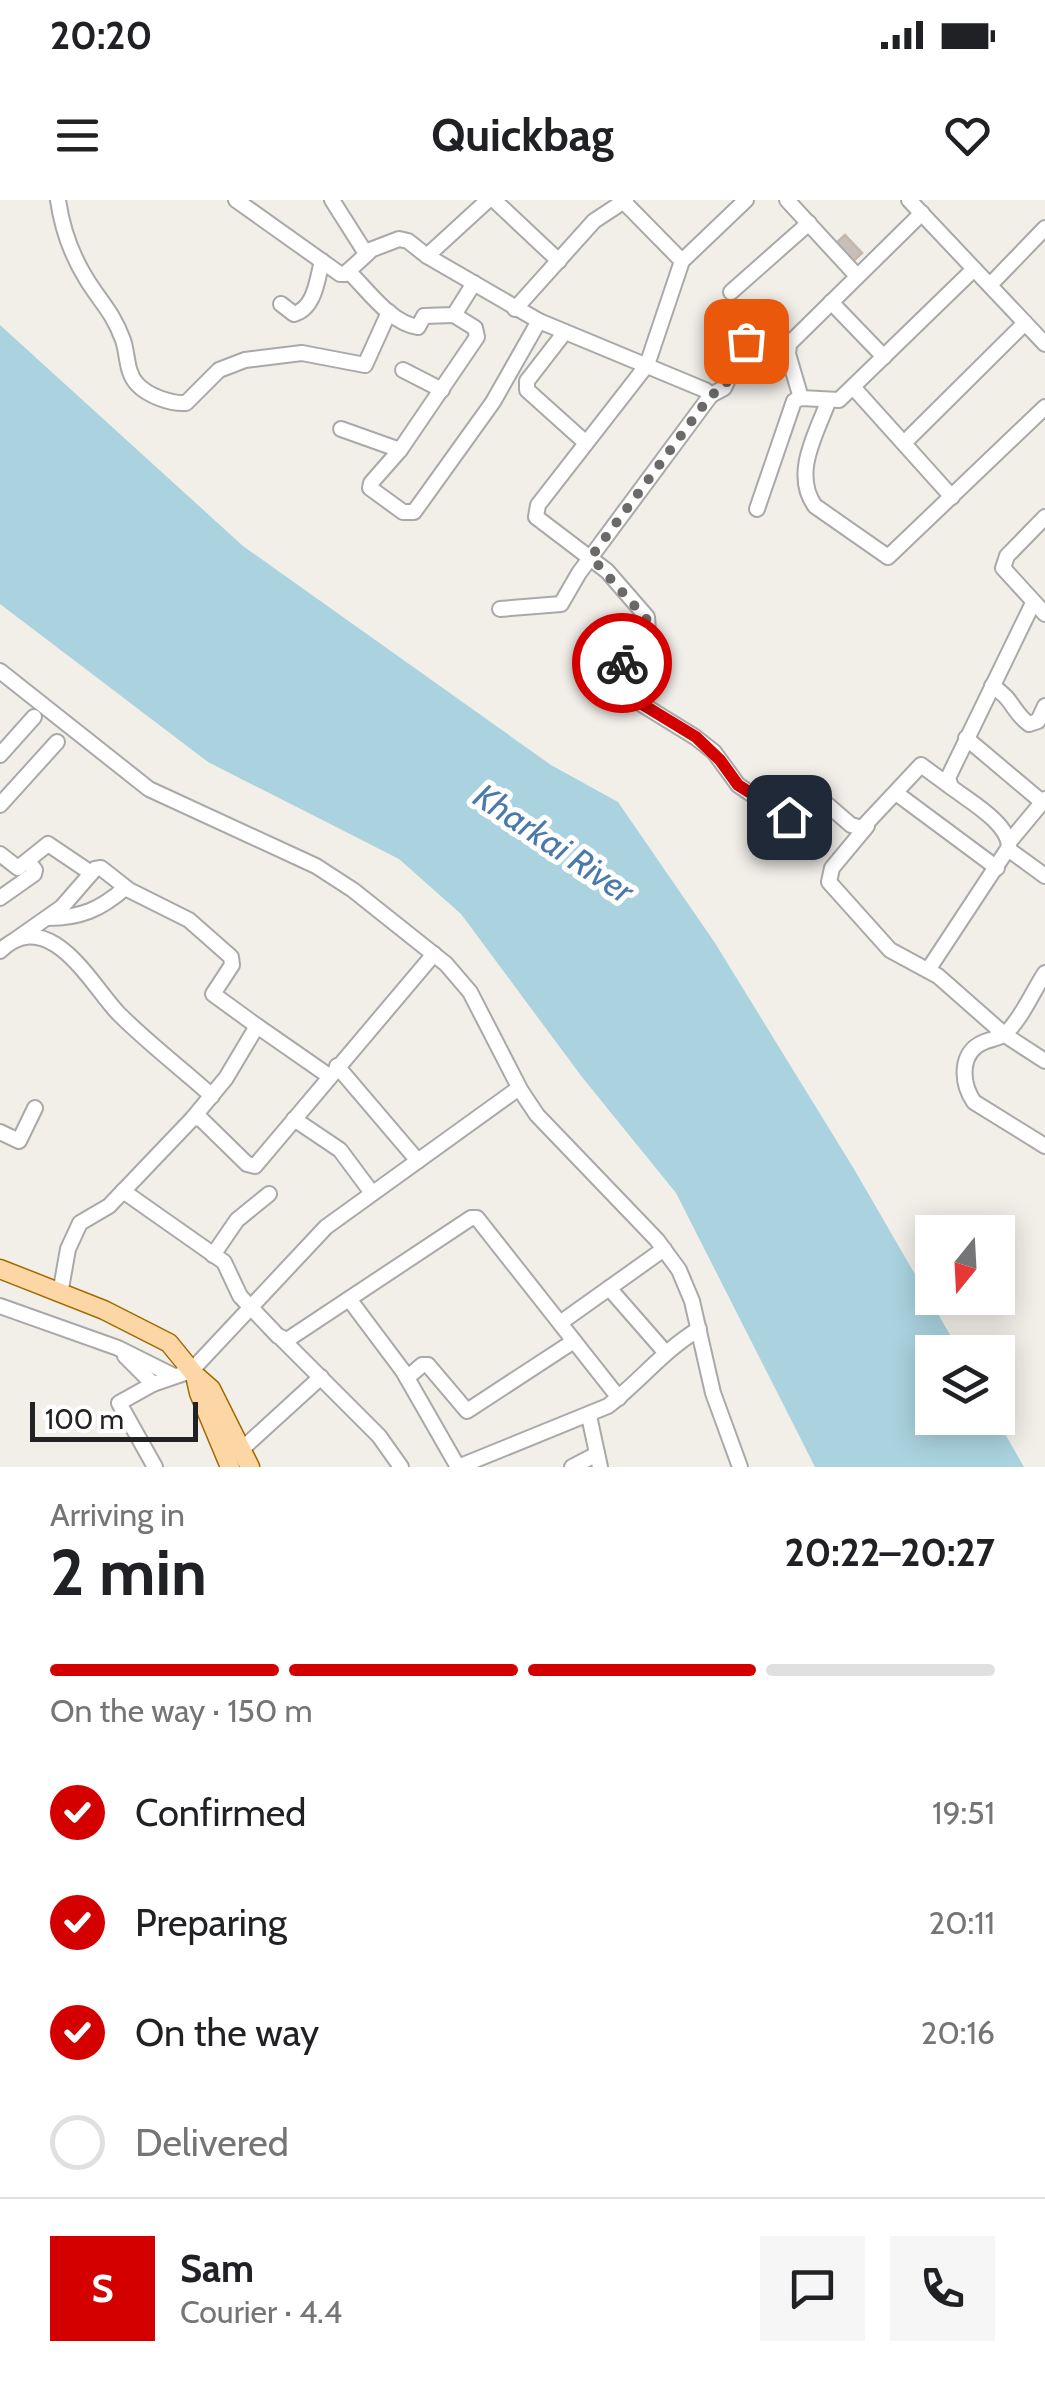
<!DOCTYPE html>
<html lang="en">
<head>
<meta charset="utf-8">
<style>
  :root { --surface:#fff; --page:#f6f6f6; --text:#202124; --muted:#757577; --line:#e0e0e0; --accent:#d40000 }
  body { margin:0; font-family:Cabin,sans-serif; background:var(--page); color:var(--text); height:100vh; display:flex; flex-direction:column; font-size:38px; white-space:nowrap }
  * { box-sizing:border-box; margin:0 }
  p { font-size:32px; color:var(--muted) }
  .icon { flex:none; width:55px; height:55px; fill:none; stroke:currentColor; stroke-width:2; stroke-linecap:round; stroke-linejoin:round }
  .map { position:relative; height:1267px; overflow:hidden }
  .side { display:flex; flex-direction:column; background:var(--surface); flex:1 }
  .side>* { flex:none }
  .needle { width:65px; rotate:198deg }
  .buttons { position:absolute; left:915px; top:1015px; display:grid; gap:20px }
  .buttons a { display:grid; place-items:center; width:100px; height:100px; border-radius:0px; background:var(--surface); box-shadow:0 5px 25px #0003; font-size:50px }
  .scale { position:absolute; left:30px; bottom:25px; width:168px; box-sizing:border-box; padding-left:10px; border:5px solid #222; border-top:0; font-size:28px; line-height:35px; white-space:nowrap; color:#222; -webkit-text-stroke:8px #fff; paint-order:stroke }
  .pin { position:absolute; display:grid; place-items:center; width:85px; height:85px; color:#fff; margin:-42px; border-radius:20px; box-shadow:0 5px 15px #0006 }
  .courier { position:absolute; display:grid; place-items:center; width:100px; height:100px; margin:-50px; border:8px solid #d40000; border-radius:50%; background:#fff; color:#222; box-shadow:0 2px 12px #0007 }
  .headline em { font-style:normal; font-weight:700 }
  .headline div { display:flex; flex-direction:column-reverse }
  .headline { display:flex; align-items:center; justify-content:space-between; height:170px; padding:0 50px }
  h1 { font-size:65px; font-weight:700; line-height:75px }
  .bar { display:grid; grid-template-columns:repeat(4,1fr); gap:15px 10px; align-content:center; height:120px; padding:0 50px }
  .bar i { height:12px; border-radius:8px; background:var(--line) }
  .bar .current { background:var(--accent) }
  .bar p { grid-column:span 4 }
  .line { display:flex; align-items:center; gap:25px; padding:0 50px; border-top:2px solid var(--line) }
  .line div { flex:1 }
  .round { display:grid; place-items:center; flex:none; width:105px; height:105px; border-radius:0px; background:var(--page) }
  ol { padding:0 50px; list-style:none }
  li { display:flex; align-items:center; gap:30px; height:110px }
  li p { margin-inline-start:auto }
  li .icon { padding:10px; border-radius:50%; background:var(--accent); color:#fff; stroke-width:4 }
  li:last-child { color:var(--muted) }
  li i { width:55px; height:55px; border:5px solid var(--line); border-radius:50% }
  .status { display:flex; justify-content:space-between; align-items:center; height:70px; padding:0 50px; background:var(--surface); direction:ltr }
  .status svg { height:28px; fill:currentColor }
  header { display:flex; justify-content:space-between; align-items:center; height:130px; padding:0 50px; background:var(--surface); font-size:45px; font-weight:700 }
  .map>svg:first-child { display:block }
  .water { fill:#aad3df }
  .building { fill:#c7bfb8; stroke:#c4b6ab; stroke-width:2.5 }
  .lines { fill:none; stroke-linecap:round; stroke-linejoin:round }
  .minor-casing { stroke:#a9a9a9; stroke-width:18 }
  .major-casing { stroke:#a06b00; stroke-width:21 }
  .minor { stroke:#fff; stroke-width:14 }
  .major { stroke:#fcd6a4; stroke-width:18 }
  .done { stroke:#6b6a68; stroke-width:10; stroke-dasharray:0 18 }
  .route { stroke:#d40000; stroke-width:12 }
  .labels { text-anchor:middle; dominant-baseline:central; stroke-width:10; stroke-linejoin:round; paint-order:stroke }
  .water-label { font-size:35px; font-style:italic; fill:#4a7aab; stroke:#fff }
</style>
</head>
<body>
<div class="status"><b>20:20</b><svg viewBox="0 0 49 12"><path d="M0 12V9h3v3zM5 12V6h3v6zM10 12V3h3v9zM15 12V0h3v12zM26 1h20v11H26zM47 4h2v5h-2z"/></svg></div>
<header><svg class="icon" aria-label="menu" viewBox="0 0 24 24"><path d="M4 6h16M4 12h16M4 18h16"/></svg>Quickbag<svg class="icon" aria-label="heart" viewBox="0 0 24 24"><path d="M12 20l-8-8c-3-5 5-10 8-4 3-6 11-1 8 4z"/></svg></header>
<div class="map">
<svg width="1045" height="1267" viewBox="0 0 1045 1267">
  <rect width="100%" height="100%" fill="#f2efe9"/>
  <path class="water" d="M0 125 243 346 551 565 618 602 715 743 854 969 960 1152H932V1218H996L1024 1267H815L676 993 582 877 461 714 399 659 208 562 0 404Z"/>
  <path class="building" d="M845 35 862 53 851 63 834 45Z"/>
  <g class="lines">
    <g class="minor-casing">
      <g id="minor">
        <path d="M58 0C62 28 72 56 87 80 102 104 112 111 123 140 128 155 126 172 137 184 148 196 171 204 186 203L219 170 245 160 302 153 365 165 389 112"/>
        <path d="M236 0 340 74H345L369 52"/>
        <path d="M332 0 365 52 399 39 408 41 427 56 539 121 705 190 711 195 579 373 561 404 500 409"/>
        <path d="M494 0 559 61"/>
        <path d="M746 0 682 61 647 165 538 305 536 317 607 371 647 417 648 432 608 480 609 484 695 537 714 552 738 585 782 615 792 616 809 596 815 594 851 625 862 628 921 565 951 587"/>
        <path d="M787 0 857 76"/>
        <path d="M909 0 1045 144"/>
        <path d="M623 1 682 61"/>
        <path d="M427 56 488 0"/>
        <path d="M348 71C368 90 390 123 418 127L424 116 454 115 474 83"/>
        <path d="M990 85 1045 28"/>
        <path d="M731 92 809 23"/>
        <path d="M831 102 884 157"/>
        <path d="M281 104 294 114C315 108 317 80 322 61"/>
        <path d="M515 109 594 21 626 0"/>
        <path d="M454 115 475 128 477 137 400 250 371 283 370 288 403 312H414L493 202 539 121"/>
        <path d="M565 132 527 181V190L586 243"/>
        <path d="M403 170 442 190"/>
        <path d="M853 187 952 297"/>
        <path d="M711 195 724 188 746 141 788 154"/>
        <path d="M801 198 788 154 789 144 922 13"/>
        <path d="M828 202C816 234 792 274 815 306L888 357 1045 207"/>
        <path d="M341 229 400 250"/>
        <path d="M904 243 1025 123"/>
        <path d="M757 309 794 201 801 198 839 200 974 69"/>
        <path d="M1045 317 1007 356 1003 368 1045 414"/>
        <path d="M0 471 149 589 316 666 353 690 446 764 470 792 521 891 537 915 657 1040 679 1070 692 1101 713 1193 740 1267"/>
        <path d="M992 486C1013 498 1013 513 1029 524L1038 521 1045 506"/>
        <path d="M966 538 1042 602"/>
        <path d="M0 555 34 517"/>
        <path d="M896 593 997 668"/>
        <path d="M0 605 57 542"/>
        <path d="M867 626 832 668 829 682 890 750 938 776 1005 835 1045 861"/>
        <path d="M1010 641 1045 599"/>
        <path d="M1008 649 1045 676"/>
        <path d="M0 654 18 668 48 644 91 673"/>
        <path d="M0 698 34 674 35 670 28 661"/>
        <path d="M48 718C81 718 101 709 125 688"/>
        <path d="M15 740 62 707 95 669 101 668 129 690 189 720 231 757 232 765 213 794 257 826"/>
        <path d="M0 751C50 703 93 788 119 814 148 843 182 869 212 896"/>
        <path d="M928 770 1009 647C1009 623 969 601 951 587L948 578 1033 403"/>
        <path d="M1045 773C1033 791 1022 818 1006 833 1001 838 991 839 984 842 959 852 961 883 974 902L1045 946"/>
        <path d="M337 866 418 961"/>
        <path d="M193 918 226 878 257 826 329 876"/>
        <path d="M294 919 340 950 372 993"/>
        <path d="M0 932 19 941 35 908"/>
        <path d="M123 991 224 1062 240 1096 278 1136 287 1140 471 1018H477L619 1198"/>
        <path d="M213 1055 237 1020 269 994"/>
        <path d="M609 1088 665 1152"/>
        <path d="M60 1094 68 1049 80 1023 109 1006 193 918 201 919 247 964 255 966 434 754"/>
        <path d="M349 1099 403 1171 458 1267 608 1206C640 1181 664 1150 699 1129"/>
        <path d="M0 1106 118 1148 174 1176"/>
        <path d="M560 1123 664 1049"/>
        <path d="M282 1139 379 1236 401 1267"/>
        <path d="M125 1156 153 1184"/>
        <path d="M407 1178 422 1165H428L467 1211 574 1141"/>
        <path d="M589 1216 600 1267"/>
        <path d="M241 1250 321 1177"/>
        <path d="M155 1267 119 1203 153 1184 191 1171 326 1027 519 888"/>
        <path d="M572 1267 597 1254"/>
      </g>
    </g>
    <g class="major-casing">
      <g id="major">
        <path d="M0 1069 104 1110 169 1143 195 1175 211 1189 250 1267"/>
        <path d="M195 1175 199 1193 230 1267"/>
      </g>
    </g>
    <use href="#minor" class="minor"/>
    <use href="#major" class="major"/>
  </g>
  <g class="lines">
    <path class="done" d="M622 463 645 436 649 422 591 357 711 195 724 188 746 141"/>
    <path class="route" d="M622 463 608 480 609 484 696 537 720 560 738 585 789 617"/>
  </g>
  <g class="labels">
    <g class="water-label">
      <text transform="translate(554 643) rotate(34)">Kharkai River</text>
    </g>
  </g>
</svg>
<div class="buttons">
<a><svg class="needle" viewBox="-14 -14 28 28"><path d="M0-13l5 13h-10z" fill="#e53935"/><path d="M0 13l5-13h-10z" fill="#757577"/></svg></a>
<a><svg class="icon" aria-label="layers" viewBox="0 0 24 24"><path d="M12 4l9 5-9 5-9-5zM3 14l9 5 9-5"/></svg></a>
</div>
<div class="scale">100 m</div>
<div class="pin" style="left:746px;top:141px;background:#ea580c"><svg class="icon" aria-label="bag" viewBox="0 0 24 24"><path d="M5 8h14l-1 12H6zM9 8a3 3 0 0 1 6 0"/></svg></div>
<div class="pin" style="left:789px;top:617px;background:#1f2937"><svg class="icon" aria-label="home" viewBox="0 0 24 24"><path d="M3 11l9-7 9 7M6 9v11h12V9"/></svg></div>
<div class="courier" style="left:622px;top:463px"><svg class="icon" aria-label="bike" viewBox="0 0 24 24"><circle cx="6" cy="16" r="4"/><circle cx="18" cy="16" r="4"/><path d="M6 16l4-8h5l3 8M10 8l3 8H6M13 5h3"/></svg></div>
</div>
<section class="side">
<div class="headline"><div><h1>2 min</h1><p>Arriving in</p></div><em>20:22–20:27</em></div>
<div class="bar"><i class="current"></i><i class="current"></i><i class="current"></i><i></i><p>On the way · 150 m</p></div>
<ol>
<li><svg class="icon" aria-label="check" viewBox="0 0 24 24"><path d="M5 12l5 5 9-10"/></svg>Confirmed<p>19:51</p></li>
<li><svg class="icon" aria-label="check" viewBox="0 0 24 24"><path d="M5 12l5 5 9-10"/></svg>Preparing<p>20:11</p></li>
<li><svg class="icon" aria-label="check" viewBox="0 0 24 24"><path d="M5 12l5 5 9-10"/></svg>On the way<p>20:16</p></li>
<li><i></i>Delivered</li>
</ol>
<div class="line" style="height:180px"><b class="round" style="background:var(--accent);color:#fff">S</b><div><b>Sam</b><p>Courier · 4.4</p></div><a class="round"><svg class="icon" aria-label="chat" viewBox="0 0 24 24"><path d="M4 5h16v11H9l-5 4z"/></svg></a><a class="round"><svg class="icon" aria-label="phone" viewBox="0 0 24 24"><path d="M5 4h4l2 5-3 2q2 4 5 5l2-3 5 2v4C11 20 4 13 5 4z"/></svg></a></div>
</section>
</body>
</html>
